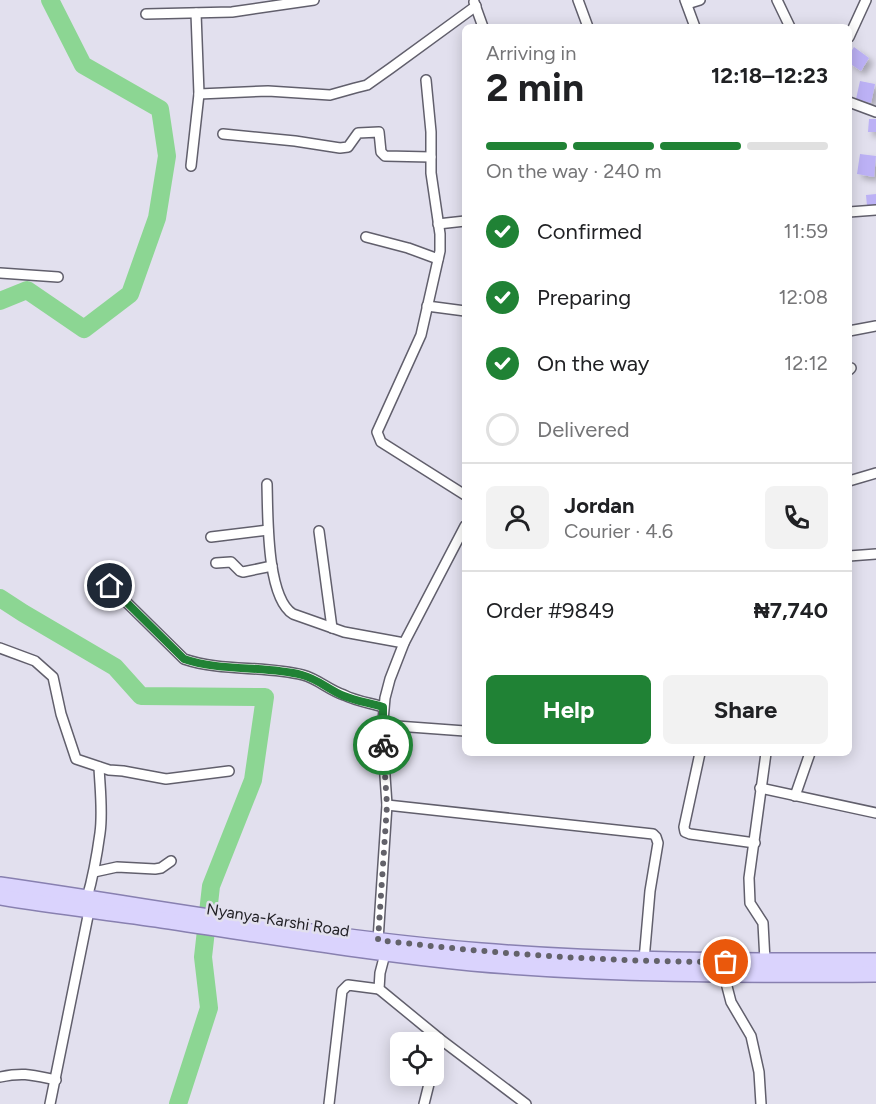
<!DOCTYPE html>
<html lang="en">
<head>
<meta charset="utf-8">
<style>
  :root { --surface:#fff; --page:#f2f2f2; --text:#202124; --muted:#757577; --line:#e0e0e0; --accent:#208235 }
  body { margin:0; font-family:Figtree,sans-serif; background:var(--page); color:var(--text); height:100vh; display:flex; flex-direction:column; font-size:22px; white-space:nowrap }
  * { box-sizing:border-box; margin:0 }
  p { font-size:20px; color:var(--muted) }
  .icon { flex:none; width:33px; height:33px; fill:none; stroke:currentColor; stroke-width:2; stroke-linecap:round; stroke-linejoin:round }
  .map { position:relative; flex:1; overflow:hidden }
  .panel { position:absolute; left:462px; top:24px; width:390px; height:732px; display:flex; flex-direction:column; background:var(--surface); border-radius:9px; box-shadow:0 3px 15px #0003 }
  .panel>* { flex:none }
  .tools { position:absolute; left:390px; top:1032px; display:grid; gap:12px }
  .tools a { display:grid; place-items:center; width:54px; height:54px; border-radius:9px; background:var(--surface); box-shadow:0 3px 15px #0003; font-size:30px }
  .pin { position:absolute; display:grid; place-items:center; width:51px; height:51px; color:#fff; margin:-26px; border:3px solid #fff; border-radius:50%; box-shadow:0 2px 6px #0007 }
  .courier { position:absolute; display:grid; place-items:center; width:60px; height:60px; margin:-30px; border:4px solid #208235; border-radius:50%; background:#fff; color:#222; box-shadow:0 2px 8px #0007 }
  .overview em { font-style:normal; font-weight:700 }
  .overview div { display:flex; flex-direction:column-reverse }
  .overview { display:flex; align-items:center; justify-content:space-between; height:102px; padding:0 24px }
  h1 { font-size:39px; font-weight:700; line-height:45px }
  .bar { display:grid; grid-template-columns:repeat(4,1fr); gap:9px 6px; align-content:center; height:72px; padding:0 24px }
  .bar i { height:8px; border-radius:4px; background:var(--line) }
  .bar .selected { background:var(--accent) }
  .bar p { grid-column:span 4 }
  .line { display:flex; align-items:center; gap:15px; padding:0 24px; border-top:2px solid var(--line) }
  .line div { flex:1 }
  .round { display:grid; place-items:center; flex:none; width:63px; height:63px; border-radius:9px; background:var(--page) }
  ol { padding:0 24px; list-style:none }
  li { display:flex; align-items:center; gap:18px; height:66px }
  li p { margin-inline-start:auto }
  li .icon { padding:6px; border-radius:50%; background:var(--accent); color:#fff; stroke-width:4 }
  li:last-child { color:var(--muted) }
  li i { width:33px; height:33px; border:3px solid var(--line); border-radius:50% }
  .action { display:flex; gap:12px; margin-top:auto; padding:12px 24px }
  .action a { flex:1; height:69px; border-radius:9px; background:var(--accent); color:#fff; font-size:24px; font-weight:700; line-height:69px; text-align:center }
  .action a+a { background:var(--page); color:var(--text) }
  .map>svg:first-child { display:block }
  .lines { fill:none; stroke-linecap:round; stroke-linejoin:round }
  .river { stroke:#8cd693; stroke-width:18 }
  .building { fill:#bcb1f5; filter:url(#shadow) }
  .street-casing { stroke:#615f6c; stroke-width:12 }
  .primary-casing { stroke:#8880b0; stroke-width:18 }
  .street { stroke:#fff; stroke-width:9 }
  .primary { stroke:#dad3fd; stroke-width:15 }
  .done { stroke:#63626a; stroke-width:6; stroke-dasharray:0 10.8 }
  .route { stroke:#208235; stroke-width:8 }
  .labels { text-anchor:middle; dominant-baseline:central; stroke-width:5; stroke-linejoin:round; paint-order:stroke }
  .street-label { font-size:16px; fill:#1f1e23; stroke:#e2e0ee }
</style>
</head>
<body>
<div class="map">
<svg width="876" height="1104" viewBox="0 0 876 1104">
  <defs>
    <filter id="shadow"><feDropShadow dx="4.5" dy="4.5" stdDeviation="3" flood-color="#0004"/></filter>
  </defs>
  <rect width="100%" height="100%" fill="#e2e0ee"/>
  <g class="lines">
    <g class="river">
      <path d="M0 301 27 290 84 329 130 294 157 218 167 156 160 109 83 65 50 0"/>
      <path d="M0 598 23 613 115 667 141 696 265 697 253 780 211 886 203 957 209 1008 178 1104"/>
    </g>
  </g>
  <g class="building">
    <path d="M854 47 869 58 861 71 849 63V55Z"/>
    <path d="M860 81 875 84 871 103 856 99Z"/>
    <path d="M869 119H876V132H868Z"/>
    <path d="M860 154 876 156 874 177 857 174Z"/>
    <path d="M876 194V206H867L866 195Z"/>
  </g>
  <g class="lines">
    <g class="street-casing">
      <g id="street">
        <path d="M578 0 588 27"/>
        <path d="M685 0 695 27"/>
        <path d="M777 0 790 27"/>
        <path d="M474 2 483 27"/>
        <path d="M687 4 700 0"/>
        <path d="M146 14 232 12 314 0"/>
        <path d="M849 37 866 0"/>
        <path d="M426 80 431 132V173L440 234V251L421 335 377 432 381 442 465 495"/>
        <path d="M199 94 268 91 330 95 355 88 367 85 391 68 476 6"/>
        <path d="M849 102 876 112"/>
        <path d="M223 134 295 141 340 148 348 147 358 133 379 132 381 152 385 156 431 157"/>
        <path d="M191 166 199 94 196 13"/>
        <path d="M849 212 876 210"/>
        <path d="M438 224 465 221"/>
        <path d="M366 237 408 248 438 259"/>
        <path d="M0 273 58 277"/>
        <path d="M427 306 465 311"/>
        <path d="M849 331 876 326"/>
        <path d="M849 370 851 368"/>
        <path d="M849 481 876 473"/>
        <path d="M267 484C268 514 266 597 293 614L344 632 404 643"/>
        <path d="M319 531 332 628"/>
        <path d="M211 537 268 530"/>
        <path d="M849 556 876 554"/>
        <path d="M216 563 231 562 240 571 243 572 272 566"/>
        <path d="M110 586 184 659C222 672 264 665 303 675 318 679 329 690 344 695 356 701 370 703 383 707"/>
        <path d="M0 648 35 661 53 677 61 714 76 759 109 770 123 771 166 779 229 771"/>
        <path d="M383 725 465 731"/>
        <path d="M700 753 684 827 685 832 690 834 755 843"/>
        <path d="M760 788 876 813"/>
        <path d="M795 796 810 753"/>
        <path d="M387 805 653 834 656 837 658 843 650 891 644 960"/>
        <path d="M94 872 117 867 155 869 161 868 171 861"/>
        <path d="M87 898C93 877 97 855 100 833 103 812 100 789 99 767"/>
        <path d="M378 940 387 805 382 732 385 698 390 679 404 643 465 526"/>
        <path d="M385 954 380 973 379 989 440 1039 526 1104"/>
        <path d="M765 961 763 923 750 903 749 878 766 753"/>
        <path d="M724 975 731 1002 751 1036 759 1072 761 1104"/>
        <path d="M434 1065 440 1039"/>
        <path d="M0 1077C24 1072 32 1075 56 1080"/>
        <path d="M50 1104 89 911"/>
        <path d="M329 1104 342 991 348 985 379 989"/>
        <path d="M424 1104 431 1076"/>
      </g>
    </g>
    <g class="primary-casing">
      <g id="primary">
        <path d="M0 885C160 908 320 938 481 951 613 962 744 961 876 961"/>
        <path d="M0 897C54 906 108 912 162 920 265 935 368 953 472 963 607 975 741 975 876 974"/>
      </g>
    </g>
    <use href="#street" class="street"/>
    <use href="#primary" class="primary"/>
  </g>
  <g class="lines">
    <path class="done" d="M383 745 387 805 378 940C494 954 610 962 726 962"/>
    <path class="route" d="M110 586 184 659C222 672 264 665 302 675 318 679 329 690 344 696 356 701 370 703 383 707V745"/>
  </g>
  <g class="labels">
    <g class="street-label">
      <text transform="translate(278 920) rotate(9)">Nyanya-Karshi Road</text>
    </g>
  </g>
</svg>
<div class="tools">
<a><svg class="icon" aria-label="locate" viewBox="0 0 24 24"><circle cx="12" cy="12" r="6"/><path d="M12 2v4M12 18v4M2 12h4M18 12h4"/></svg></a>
</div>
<div class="pin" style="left:726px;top:962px;background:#ea580c"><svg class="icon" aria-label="bag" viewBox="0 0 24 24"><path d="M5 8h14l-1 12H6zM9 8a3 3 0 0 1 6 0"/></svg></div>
<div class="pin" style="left:110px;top:586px;background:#1f2937"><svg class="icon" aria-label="home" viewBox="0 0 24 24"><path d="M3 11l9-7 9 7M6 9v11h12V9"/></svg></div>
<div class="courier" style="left:383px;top:745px"><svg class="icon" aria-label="bike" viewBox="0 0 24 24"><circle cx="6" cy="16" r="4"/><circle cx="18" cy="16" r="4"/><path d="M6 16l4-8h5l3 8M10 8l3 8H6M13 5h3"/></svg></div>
<section class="panel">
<div class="overview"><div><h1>2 min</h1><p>Arriving in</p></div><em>12:18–12:23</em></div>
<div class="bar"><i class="selected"></i><i class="selected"></i><i class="selected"></i><i></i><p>On the way · 240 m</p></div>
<ol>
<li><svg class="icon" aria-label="check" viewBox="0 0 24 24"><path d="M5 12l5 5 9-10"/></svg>Confirmed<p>11:59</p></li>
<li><svg class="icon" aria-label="check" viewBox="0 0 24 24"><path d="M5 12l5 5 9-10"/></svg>Preparing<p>12:08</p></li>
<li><svg class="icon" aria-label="check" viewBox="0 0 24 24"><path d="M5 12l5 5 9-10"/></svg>On the way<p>12:12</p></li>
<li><i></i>Delivered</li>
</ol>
<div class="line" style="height:108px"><a class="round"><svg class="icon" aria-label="person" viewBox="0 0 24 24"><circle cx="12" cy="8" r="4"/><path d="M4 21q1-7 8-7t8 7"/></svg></a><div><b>Jordan</b><p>Courier · 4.6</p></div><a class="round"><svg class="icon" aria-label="phone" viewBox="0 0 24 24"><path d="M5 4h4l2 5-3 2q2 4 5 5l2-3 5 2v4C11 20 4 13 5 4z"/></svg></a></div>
<div class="line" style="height:78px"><div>Order #9849</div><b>₦7,740</b></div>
<div class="action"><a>Help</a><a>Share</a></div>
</section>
</div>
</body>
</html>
